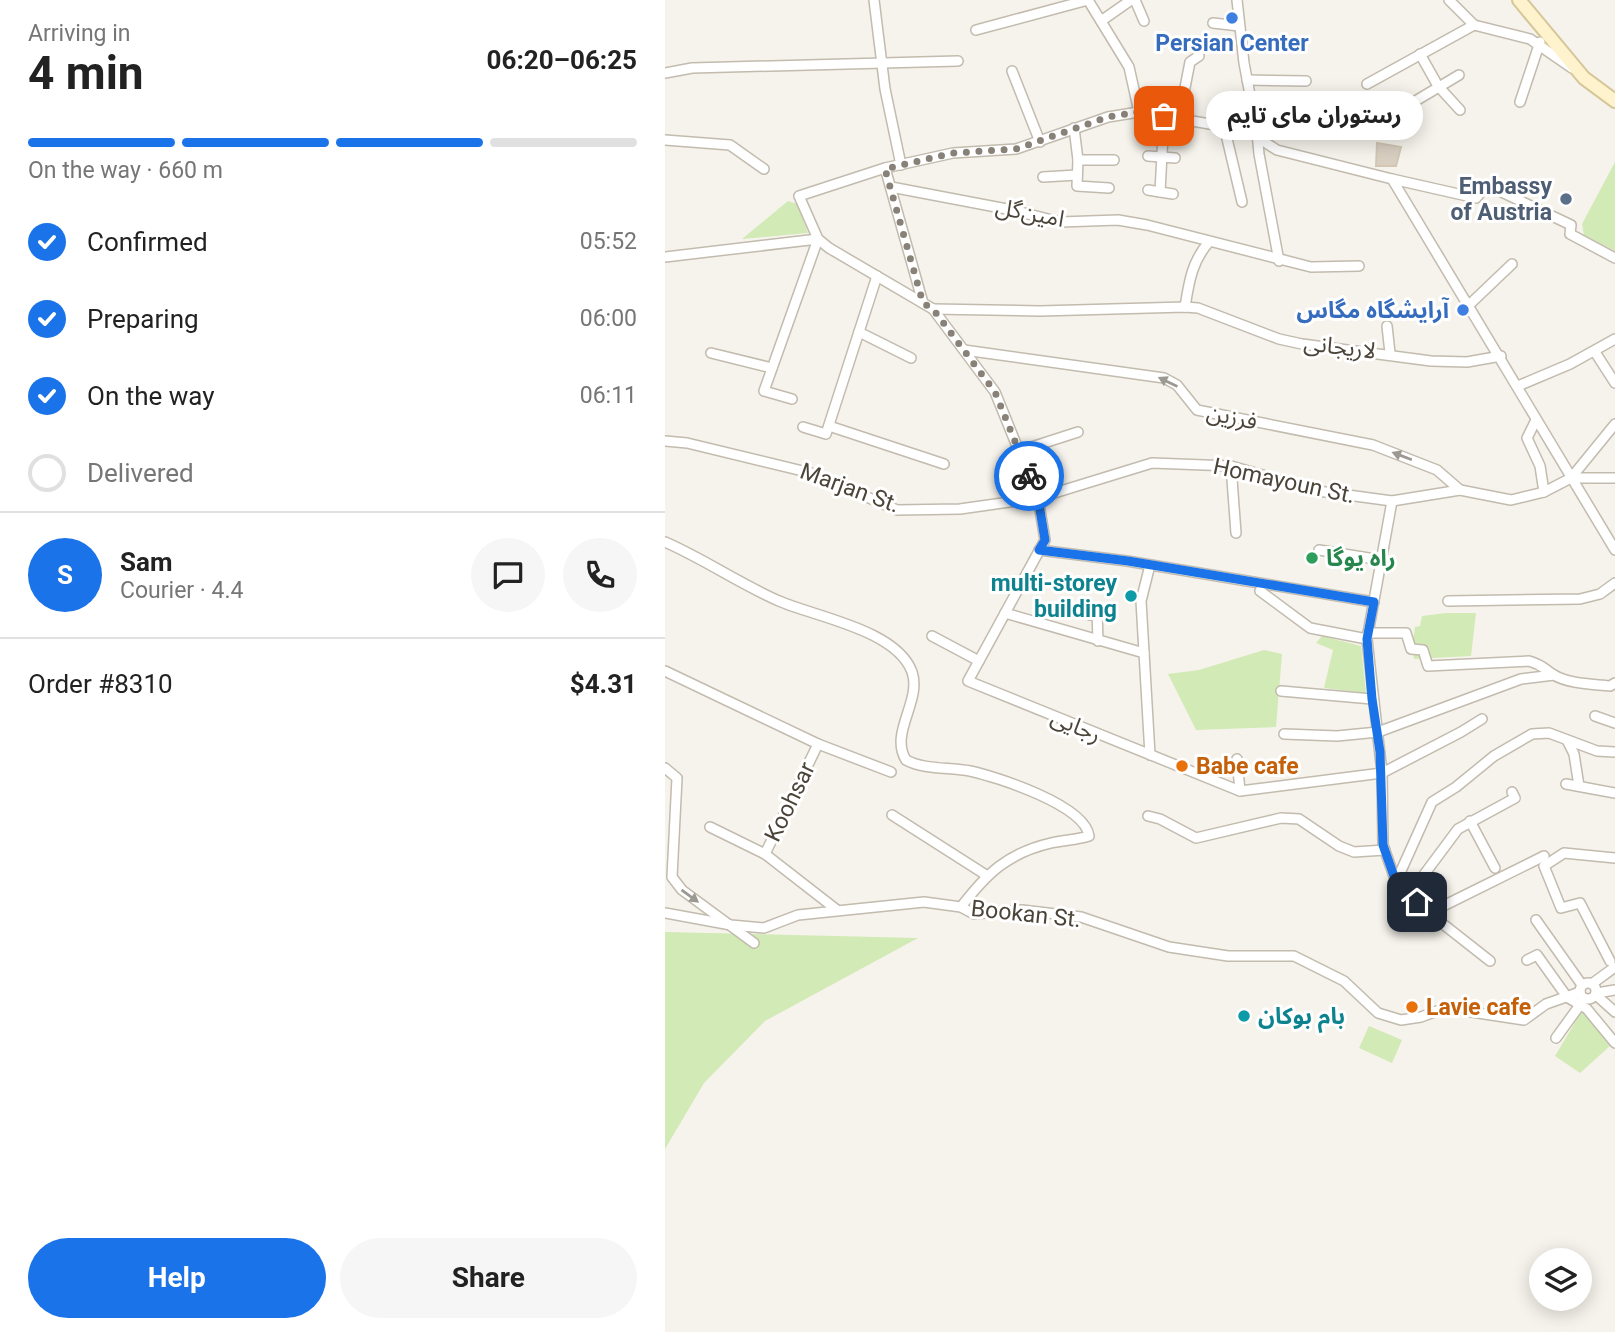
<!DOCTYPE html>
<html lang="en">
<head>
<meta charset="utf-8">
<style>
  :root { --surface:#fff; --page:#f6f6f6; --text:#222; --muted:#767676; --line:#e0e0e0; --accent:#1a73e8 }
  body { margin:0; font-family:Roboto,"Noto Sans Arabic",sans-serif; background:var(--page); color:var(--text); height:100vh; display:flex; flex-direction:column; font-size:26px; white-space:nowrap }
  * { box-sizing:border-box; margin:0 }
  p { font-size:23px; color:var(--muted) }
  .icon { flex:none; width:38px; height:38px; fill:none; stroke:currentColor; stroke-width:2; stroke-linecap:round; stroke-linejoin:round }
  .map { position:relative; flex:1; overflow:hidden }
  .drawer { display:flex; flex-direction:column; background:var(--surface); width:665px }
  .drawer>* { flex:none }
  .buttons { position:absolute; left:864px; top:1248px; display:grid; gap:14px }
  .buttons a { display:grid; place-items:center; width:63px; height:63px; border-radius:50%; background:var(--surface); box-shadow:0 4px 18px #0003; font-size:35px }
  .pin { position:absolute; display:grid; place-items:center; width:60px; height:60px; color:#fff; margin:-30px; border-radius:14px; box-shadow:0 4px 10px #0006 }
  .courier { position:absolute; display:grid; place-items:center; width:70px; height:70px; margin:-35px; border:5px solid #1a73e8; border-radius:50%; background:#fff; color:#222; box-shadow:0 2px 9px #0007 }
  .bubble { position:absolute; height:49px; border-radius:24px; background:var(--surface); box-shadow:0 4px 18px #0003; font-size:23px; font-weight:700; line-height:49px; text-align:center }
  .headline em { font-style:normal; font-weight:700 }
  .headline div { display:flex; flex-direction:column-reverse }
  .headline { display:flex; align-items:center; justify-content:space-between; height:119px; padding:0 28px }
  h1 { font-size:46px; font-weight:700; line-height:52px }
  .bar { display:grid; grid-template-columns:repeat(4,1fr); gap:10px 7px; align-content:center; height:84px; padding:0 28px }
  .bar i { height:9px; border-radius:5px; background:var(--line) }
  .bar .selected { background:var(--accent) }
  .bar p { grid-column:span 4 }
  .line { display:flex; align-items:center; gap:18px; padding:0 28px; border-top:2px solid var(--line) }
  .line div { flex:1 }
  .round { display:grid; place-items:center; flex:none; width:74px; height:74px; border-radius:37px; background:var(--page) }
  ol { padding:0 28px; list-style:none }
  li { display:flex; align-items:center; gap:21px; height:77px }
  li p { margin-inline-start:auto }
  li .icon { padding:7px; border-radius:50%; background:var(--accent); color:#fff; stroke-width:4 }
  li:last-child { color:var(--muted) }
  li i { width:38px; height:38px; border:4px solid var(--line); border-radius:50% }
  .cta { display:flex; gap:14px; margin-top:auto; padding:14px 28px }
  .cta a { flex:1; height:80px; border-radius:42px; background:var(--accent); color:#fff; font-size:28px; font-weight:700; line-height:80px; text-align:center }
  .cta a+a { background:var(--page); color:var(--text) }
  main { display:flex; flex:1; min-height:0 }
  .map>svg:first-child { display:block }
  .green { fill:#d2eab5 }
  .building { fill:#d8cfc1; stroke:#d3c7b4; stroke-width:2 }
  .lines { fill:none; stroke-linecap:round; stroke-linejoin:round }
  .minor-casing { stroke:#c2bbae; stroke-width:12 }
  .secondary-casing { stroke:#d6c79b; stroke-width:16 }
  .minor { stroke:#fff; stroke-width:9 }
  .secondary { stroke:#fff3cd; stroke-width:12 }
  .oneway { fill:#9c9892 }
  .done { stroke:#878178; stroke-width:7; stroke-dasharray:0 12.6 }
  .route { stroke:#1a73e8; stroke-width:9 }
  .shop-dot { fill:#3f7fe0; stroke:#fff; stroke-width:2.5 }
  .service-dot { fill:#5c6f8a; stroke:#fff; stroke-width:2.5 }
  .leisure-dot { fill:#2e9e5b; stroke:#fff; stroke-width:2.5 }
  .culture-dot { fill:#0f9aa8; stroke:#fff; stroke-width:2.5 }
  .food-dot { fill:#e8710a; stroke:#fff; stroke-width:2.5 }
  .labels { text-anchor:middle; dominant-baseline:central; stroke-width:6; stroke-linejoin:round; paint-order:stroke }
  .shop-label { font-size:23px; font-weight:bold; fill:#366cbe; stroke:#fff }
  .service-label { font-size:23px; font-weight:bold; fill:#4e5e75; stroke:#fff; text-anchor:end }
  .street-label { font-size:23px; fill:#4b4439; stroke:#fff }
  .leisure-label { font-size:23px; font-weight:bold; fill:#27864d; stroke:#fff; text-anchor:start }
  .culture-label { font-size:23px; font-weight:bold; fill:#0d838f; stroke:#fff; text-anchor:end }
  .food-label { font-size:23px; font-weight:bold; fill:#c56008; stroke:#fff; text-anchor:start }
</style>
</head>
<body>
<main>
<section class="drawer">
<div class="headline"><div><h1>4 min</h1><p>Arriving in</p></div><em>06:20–06:25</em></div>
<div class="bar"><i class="selected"></i><i class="selected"></i><i class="selected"></i><i></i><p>On the way · 660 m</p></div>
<ol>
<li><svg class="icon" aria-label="check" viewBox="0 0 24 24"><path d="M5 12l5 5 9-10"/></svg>Confirmed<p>05:52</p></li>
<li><svg class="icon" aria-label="check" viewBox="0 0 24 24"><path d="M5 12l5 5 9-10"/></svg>Preparing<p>06:00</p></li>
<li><svg class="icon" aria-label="check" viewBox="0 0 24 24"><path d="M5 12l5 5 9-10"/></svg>On the way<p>06:11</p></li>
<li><i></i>Delivered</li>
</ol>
<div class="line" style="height:126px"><b class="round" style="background:var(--accent);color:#fff">S</b><div><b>Sam</b><p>Courier · 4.4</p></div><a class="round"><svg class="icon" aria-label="chat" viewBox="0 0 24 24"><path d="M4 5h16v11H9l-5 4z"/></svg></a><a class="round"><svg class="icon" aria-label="phone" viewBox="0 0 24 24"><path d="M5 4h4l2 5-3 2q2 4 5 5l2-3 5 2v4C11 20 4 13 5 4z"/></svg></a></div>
<div class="line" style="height:91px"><div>Order #8310</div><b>$4.31</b></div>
<div class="cta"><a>Help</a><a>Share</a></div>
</section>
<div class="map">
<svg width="950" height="1332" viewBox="0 0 950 1332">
  <rect width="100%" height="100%" fill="#f6f3ec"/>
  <g class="green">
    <path d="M950 162V251L919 235 917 224Z"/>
    <path d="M123 201 132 204 143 233 77 239Z"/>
    <path d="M781 613H811L806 656 749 659 747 648 750 627 755 626 757 616Z"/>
    <path d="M657 636 696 646 701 693 659 688 668 650 651 643Z"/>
    <path d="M599 650 617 654 611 727 531 730 503 674 534 670Z"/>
    <path d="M0 932 253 938 100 1021 39 1083 0 1149Z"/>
    <path d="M917 1011 945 1046 915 1073 890 1056Z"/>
    <path d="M704 1026 737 1040 727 1063 694 1048Z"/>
  </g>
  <path class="building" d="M712 143 736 147 731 166H711Z"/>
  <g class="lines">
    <g class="minor-casing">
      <g id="minor">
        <path d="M209 0 220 89 236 165"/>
        <path d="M423 0 464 67 474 112"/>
        <path d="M470 0 479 21"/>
        <path d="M572 0 579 63 592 132 598 141 612 150 727 179 950 550"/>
        <path d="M784 0 809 25 865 39 907 68"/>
        <path d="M436 21 466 0"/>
        <path d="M548 23 574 26"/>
        <path d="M311 30 423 0"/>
        <path d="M755 54 773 86 795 110"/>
        <path d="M347 71 375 142"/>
        <path d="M0 73 27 68 293 61"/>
        <path d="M582 80 641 81"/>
        <path d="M702 84 809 25"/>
        <path d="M855 102 875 42"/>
        <path d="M747 103 794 75"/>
        <path d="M514 118 525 62 534 56"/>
        <path d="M559 126 577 202"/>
        <path d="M409 128 413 160 412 186 444 188"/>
        <path d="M0 140 65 145 99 169"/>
        <path d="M483 156 510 158"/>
        <path d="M413 160H449"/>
        <path d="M220 168 258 303"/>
        <path d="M378 177 412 175"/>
        <path d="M727 179 811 198 822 185 906 225 905 234 950 258"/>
        <path d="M226 187 347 210 395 222 453 220 482 225 646 267 694 266"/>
        <path d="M483 190 508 194"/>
        <path d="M495 192 499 116"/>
        <path d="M0 257 153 239 99 391 127 399"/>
        <path d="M614 261 594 154 592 132 474 112 443 117 351 149 288 153 220 168 134 196 153 239 164 248 268 309 330 392 373 498 380 540 303 681 575 791 717 773 796 732 817 719"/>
        <path d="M804 305 847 264"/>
        <path d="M520 307C524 282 527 261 544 242"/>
        <path d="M268 309 375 311 520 307 533 308 614 339 637 344 766 361 802 362 836 356"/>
        <path d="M722 326 725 353"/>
        <path d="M194 332 246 358"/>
        <path d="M299 350 499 378 512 385 532 410 708 445 772 470 795 490"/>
        <path d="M930 352 950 383"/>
        <path d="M46 353 107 368"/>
        <path d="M853 386 905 364 950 339"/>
        <path d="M871 420 862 438 875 466 879 492"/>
        <path d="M164 426 279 464"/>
        <path d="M138 427 161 434 212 276"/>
        <path d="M0 441 22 443 146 473 232 510 295 509 373 498 487 463 566 466 653 491 727 501 795 490 846 500 879 492 906 478 950 424"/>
        <path d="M354 451 413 432"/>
        <path d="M566 466 571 533"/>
        <path d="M906 478H950"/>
        <path d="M727 501 702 639 717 773 718 845 731 882 764 913 825 961"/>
        <path d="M0 542C39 559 75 584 114 601 151 617 232 630 247 672 257 701 224 733 241 760 259 770 285 767 305 771 332 777 420 805 424 836 412 840 398 840 386 843 343 853 322 873 296 907"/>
        <path d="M374 550 462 561 709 602"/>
        <path d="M654 550 716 560"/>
        <path d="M595 591 645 628 702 639"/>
        <path d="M783 601 915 599 935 594 950 583"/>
        <path d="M432 611 433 641"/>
        <path d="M340 613 479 653"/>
        <path d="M425 615 447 614"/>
        <path d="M703 633H741L746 649 758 650 763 666 864 661C878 665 878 668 889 675 904 684 928 684 945 686L950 683"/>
        <path d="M267 636 314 661"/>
        <path d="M0 671 153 744 100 854"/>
        <path d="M616 691 707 699"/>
        <path d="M930 716 950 723"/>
        <path d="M619 734 672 736 713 732 856 679 889 675"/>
        <path d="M902 740 909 754 914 786"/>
        <path d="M153 744 226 772"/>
        <path d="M485 755 476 601 485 565"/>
        <path d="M572 759 575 791"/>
        <path d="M0 768 12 778 7 877 17 890 89 943"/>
        <path d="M901 784 950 793"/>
        <path d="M227 815 321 875"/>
        <path d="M483 816 495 819 531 838 616 818 634 819 674 846 689 852 720 850"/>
        <path d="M805 821 830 868"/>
        <path d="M45 827 100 854 172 910"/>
        <path d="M731 882 767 802 791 787 829 756 867 734 884 733 932 751 950 752"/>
        <path d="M740 890 755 880 793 829 850 798 847 792"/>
        <path d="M0 913 66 925 99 928 133 915 259 902 296 907 309 914 357 910 416 917 504 947 563 956H629L679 981 713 1013 736 1020 756 1017 780 1008 859 1020 881 1004 915 992"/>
        <path d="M764 913 879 856"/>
        <path d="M871 920 917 985"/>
        <path d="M862 960 872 955 902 997 922 1009 950 1043"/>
        <path d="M945 961 915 903 896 908 879 866 899 853 950 858"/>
        <circle cx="923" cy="991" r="8"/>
        <path d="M928 983 950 967"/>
        <path d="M932 993 950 990"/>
        <path d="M931 995 950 1012"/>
        <path d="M891 1038 915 1005"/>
      </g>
    </g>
    <g class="secondary-casing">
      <path id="secondary" d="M854 0 919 78 950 101"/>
    </g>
    <use href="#minor" class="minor"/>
    <use href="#secondary" class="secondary"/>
  </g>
  <defs><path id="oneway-solid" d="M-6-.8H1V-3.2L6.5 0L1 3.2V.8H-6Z" transform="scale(1.75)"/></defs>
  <g class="oneway">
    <use href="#oneway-solid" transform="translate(503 382) rotate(-154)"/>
    <use href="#oneway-solid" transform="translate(737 456) rotate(-159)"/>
    <use href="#oneway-solid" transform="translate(25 896) rotate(36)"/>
  </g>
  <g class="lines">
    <path class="done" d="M364 476 330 392 268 309 258 303 220 169 288 153 351 149 443 117 474 112 499 116"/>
    <path class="route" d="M364 476 373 498 380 540 374 550 463 561 709 602 702 639 707 699 715 752 718 845 731 882 752 902"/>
  </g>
  <g class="shop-dot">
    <circle cx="567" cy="18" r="7"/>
    <circle cx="798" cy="310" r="7"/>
  </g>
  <circle class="service-dot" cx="901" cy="199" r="7"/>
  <circle class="leisure-dot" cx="647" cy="558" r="7"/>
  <g class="culture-dot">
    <circle cx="466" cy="596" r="7"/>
    <circle cx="579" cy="1016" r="7"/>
  </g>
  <g class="food-dot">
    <circle cx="517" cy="766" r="7"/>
    <circle cx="747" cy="1007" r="7"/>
  </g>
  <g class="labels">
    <g class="shop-label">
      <text x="567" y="43">Persian Center</text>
      <text x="784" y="310" text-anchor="end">آرایشگاه مگاس</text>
    </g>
    <g class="service-label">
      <text x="887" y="186">Embassy<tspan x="887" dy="26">of Austria</tspan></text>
    </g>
    <g class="street-label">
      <text transform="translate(365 213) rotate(11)">امین‌گل</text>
      <text transform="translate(675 347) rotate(7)">لاریجانی</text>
      <text transform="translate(567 417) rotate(12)">فرزین</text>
      <text transform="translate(619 481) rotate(12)">Homayoun St.</text>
      <text transform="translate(185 488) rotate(20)">Marjan St.</text>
      <text transform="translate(411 726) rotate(23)">رجایی</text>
      <text transform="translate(125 802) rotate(-64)">Koohsar</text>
      <text transform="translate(361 914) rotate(6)">Bookan St.</text>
    </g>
    <g class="leisure-label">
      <text x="661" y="558">راه یوگا</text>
    </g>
    <g class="culture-label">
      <text x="452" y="583">multi-storey<tspan x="452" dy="26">building</tspan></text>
      <text x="593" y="1016" text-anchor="start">بام بوکان</text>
    </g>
    <g class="food-label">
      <text x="531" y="766">Babe cafe</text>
      <text x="761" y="1007">Lavie cafe</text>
    </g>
  </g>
</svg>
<div class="buttons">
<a><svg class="icon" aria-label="layers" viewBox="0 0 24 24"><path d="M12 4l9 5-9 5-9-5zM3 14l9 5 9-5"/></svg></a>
</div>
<div class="pin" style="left:499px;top:116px;background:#ea580c"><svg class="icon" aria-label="bag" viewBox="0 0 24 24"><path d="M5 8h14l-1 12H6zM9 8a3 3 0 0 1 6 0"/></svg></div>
<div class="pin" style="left:752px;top:902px;background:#1f2937"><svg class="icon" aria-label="home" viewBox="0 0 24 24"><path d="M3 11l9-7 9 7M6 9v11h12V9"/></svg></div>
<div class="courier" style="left:364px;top:476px"><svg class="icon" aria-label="bike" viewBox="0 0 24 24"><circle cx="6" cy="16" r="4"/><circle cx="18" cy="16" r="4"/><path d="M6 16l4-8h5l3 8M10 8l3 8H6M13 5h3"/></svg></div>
<div class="bubble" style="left:541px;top:91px;width:217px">رستوران مای تایم</div>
</div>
</main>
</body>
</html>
